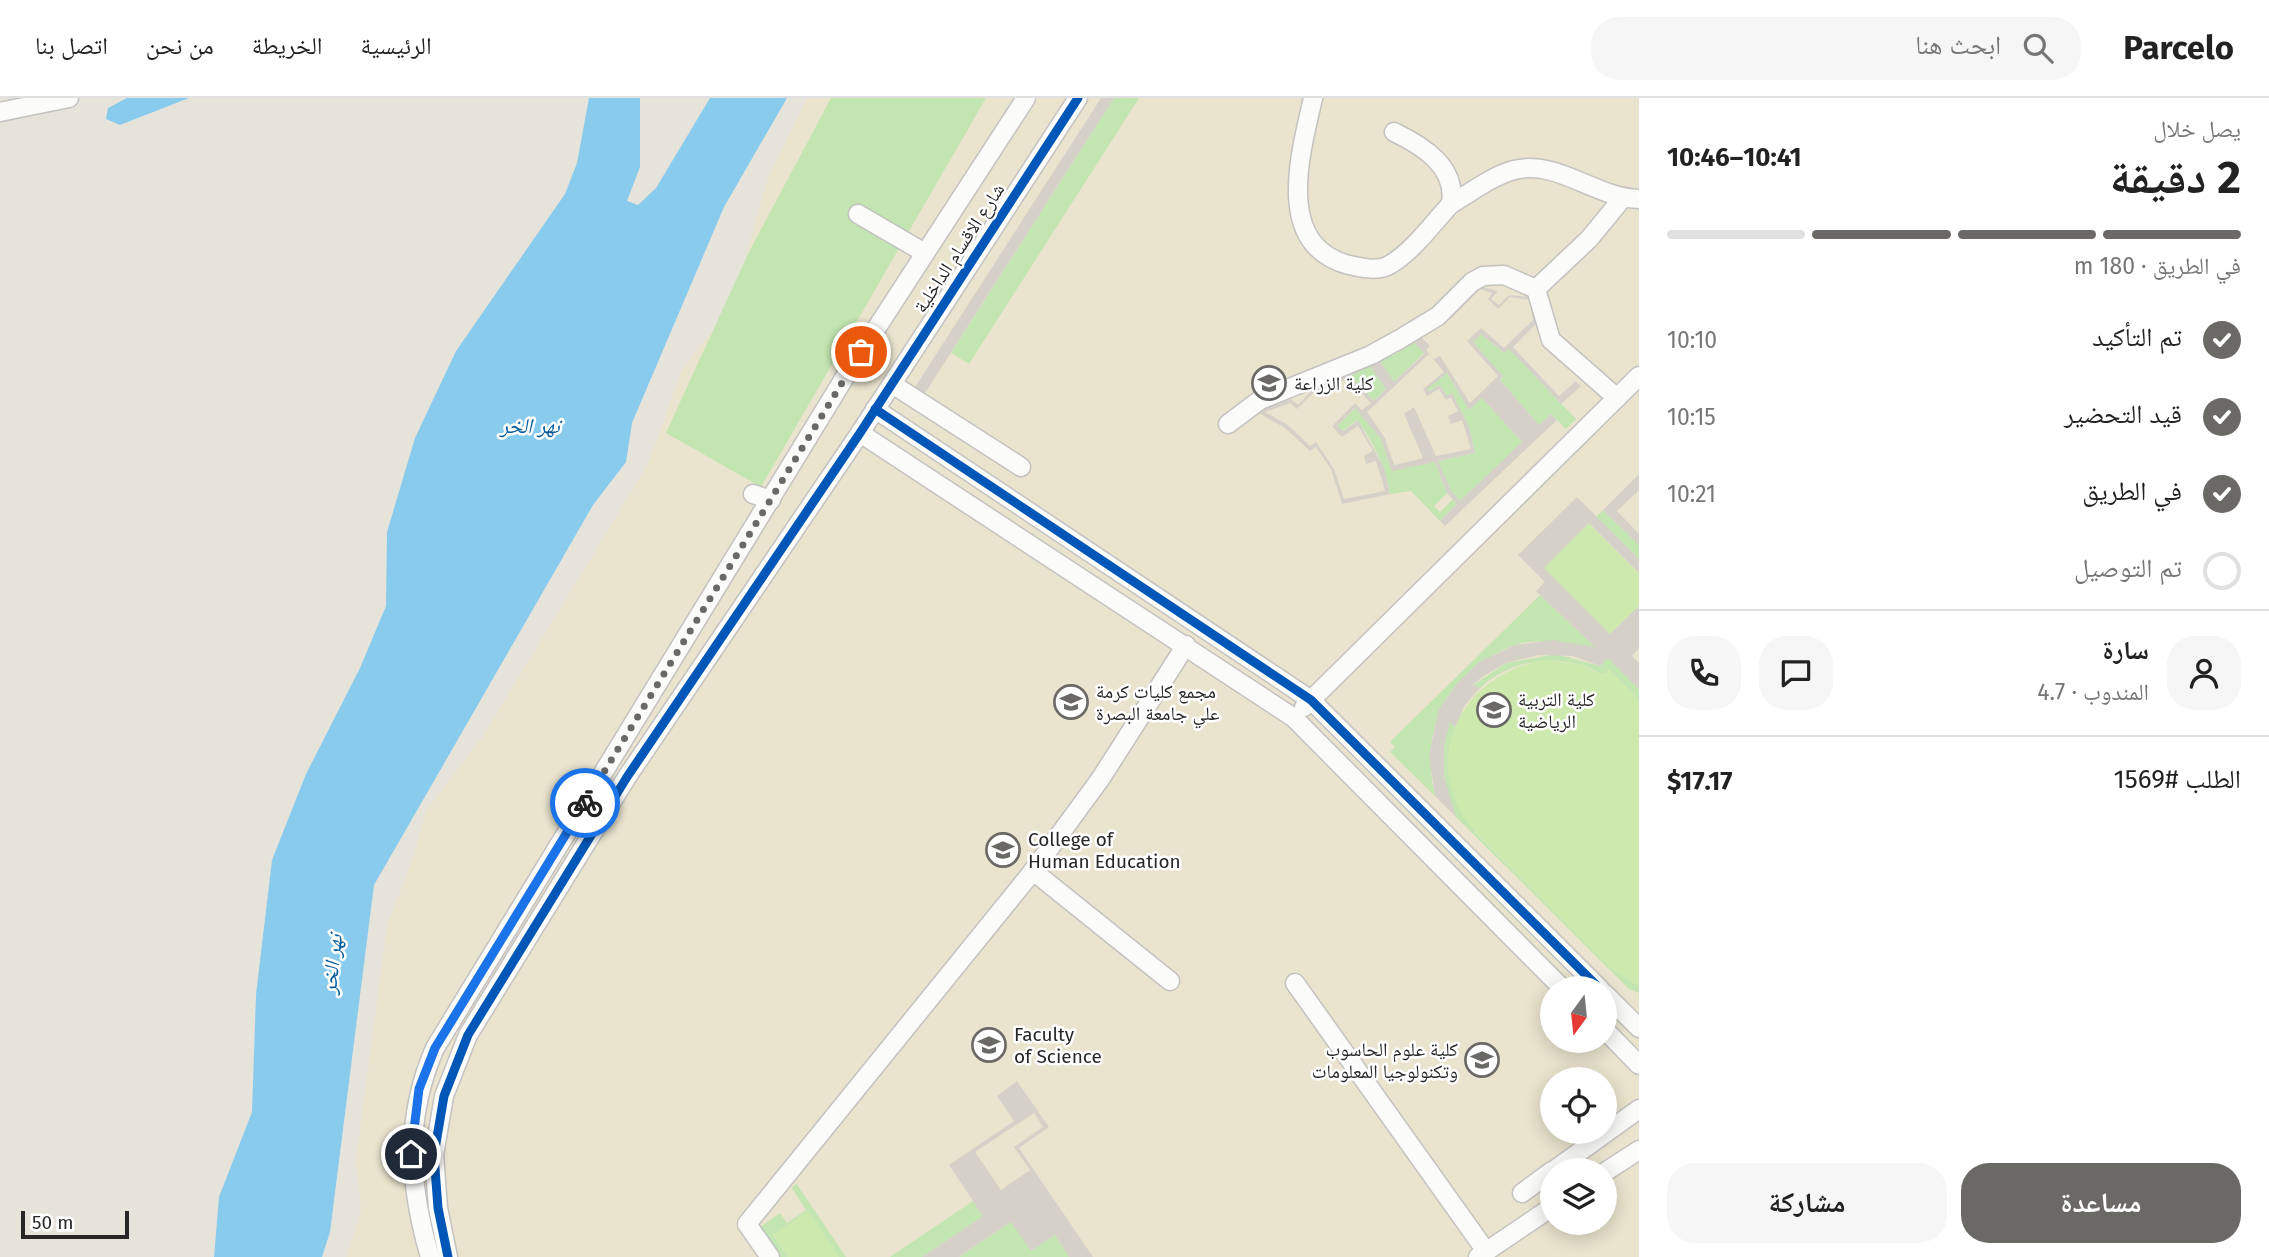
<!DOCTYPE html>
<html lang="ar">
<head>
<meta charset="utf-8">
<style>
  :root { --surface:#fff; --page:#f6f6f6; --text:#222; --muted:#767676; --line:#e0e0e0; --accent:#6a6966 }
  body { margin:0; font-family:"Fira Sans","Noto Naskh Arabic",sans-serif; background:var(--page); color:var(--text); direction:rtl; height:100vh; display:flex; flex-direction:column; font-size:26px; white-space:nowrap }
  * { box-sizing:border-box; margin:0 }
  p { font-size:23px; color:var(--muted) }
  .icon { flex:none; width:38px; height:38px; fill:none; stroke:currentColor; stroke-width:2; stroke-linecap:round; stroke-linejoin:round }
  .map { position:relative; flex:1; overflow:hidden; direction:ltr }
  .drawer { display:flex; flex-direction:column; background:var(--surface); width:630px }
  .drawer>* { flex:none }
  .needle { width:46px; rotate:195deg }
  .buttons { position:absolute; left:1540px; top:878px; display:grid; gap:14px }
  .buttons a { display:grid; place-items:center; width:77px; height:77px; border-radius:50%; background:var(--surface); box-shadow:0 4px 18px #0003; font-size:35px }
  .scale { position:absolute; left:21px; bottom:18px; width:108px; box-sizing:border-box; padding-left:7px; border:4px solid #272727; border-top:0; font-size:19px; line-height:24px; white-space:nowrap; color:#272727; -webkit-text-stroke:5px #fff; paint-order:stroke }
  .pin { position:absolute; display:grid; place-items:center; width:60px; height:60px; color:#fff; margin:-30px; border:4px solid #fff; border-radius:50%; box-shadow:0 2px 7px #0007 }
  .courier { position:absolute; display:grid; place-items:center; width:70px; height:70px; margin:-35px; border:5px solid #1a73e8; border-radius:50%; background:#fff; color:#222; box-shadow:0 2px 9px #0007 }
  .overview em { font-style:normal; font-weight:700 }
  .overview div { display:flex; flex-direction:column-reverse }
  .overview { display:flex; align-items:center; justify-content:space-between; height:119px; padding:0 28px }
  h1 { font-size:46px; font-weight:700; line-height:52px }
  .bar { display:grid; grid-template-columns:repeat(4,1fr); gap:10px 7px; align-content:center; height:84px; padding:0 28px }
  .bar i { height:9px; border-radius:5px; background:var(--line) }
  .bar .on { background:var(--accent) }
  .bar p { grid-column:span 4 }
  .line { display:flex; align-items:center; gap:18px; padding:0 28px; border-top:2px solid var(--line) }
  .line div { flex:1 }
  .round { display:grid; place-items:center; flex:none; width:74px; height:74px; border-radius:28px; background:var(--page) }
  ol { padding:0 28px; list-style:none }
  li { display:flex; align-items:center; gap:21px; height:77px }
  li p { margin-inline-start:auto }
  li .icon { padding:7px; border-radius:50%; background:var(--accent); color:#fff; stroke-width:4 }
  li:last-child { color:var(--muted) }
  li i { width:38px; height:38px; border:4px solid var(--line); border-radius:50% }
  .cta { display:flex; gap:14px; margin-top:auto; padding:14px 28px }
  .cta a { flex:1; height:80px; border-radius:28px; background:var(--accent); color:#fff; font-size:28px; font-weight:700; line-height:80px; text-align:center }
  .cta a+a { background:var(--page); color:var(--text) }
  header { display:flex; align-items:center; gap:42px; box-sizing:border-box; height:98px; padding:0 35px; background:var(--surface); border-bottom:2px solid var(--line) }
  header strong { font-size:33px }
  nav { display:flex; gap:38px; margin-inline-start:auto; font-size:24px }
  .search { width:490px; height:63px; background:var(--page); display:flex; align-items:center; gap:18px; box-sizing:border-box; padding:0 24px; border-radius:28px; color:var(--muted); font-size:26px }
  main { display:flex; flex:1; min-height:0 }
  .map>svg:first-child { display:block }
  .education { fill:#eae4ce; fill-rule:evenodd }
  .green { fill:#c2e5b1 }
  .pitch { fill:#cee9ae }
  .plaza { fill:#d5d1c9; fill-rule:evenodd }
  .water { fill:#89cbed }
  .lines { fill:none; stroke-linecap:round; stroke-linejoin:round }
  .minor-casing { stroke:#c3c2c1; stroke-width:21 }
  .minor { stroke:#fbfbfa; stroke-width:18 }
  .cycleway-casing { stroke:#fff; stroke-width:13 }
  .cycleway { stroke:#0057b8; stroke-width:9 }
  .done { stroke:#6a6966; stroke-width:7; stroke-dasharray:0 12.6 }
  .route { stroke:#1a73e8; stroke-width:9 }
  .labels { text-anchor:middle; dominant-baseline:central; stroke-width:5; stroke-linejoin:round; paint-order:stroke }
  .street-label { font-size:19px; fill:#272727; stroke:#fff }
  .poi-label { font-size:19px; fill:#272727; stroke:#fff; text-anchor:start }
  .water-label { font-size:21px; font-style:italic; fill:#055b9c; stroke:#fff }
</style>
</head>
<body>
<header>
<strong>Parcelo</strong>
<div class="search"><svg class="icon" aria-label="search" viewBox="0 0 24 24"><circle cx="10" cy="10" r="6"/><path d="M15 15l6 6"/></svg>ابحث هنا</div>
<nav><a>الرئيسية</a><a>الخريطة</a><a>من نحن</a><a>اتصل بنا</a></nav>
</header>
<main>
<section class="drawer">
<div class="overview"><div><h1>2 دقيقة</h1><p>يصل خلال</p></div><em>10:41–10:46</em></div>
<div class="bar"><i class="on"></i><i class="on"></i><i class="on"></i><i></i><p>في الطريق · 180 m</p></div>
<ol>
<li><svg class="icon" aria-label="check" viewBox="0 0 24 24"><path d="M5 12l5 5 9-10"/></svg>تم التأكيد<p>10:10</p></li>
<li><svg class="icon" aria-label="check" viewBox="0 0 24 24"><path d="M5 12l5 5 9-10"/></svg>قيد التحضير<p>10:15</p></li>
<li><svg class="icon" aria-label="check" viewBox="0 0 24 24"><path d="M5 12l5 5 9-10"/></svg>في الطريق<p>10:21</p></li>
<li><i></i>تم التوصيل</li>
</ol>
<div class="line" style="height:126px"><a class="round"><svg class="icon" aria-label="person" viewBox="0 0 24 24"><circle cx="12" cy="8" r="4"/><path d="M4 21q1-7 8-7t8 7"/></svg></a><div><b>سارة</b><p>المندوب · 4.7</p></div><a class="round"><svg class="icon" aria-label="chat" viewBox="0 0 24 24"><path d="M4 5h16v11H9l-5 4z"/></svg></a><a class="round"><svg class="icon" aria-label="phone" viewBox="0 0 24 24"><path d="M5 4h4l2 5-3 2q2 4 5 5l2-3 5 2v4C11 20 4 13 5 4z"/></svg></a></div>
<div class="line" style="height:91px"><div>الطلب #1569</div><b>$17.17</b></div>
<div class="cta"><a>مساعدة</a><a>مشاركة</a></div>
</section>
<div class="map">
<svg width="1639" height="1159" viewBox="0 0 1639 1159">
  <rect width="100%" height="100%" fill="#e6e3db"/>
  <path class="education" d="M807 0H1639V1159H346L361 1114 356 1062 387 828 413 760 426 713 483 638 648 366 682 272 732 206 768 80ZM1552 891H1605V943H1552ZM1552 982H1605V1034H1552ZM1552 1073H1605V1125H1552Z"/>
  <g class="green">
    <path d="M831 0H986L761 389 666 335 749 154Z"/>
    <path d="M1114 0H1139L969 266 951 255Z"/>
    <path d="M1481 236 1504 255 1509 250 1576 321 1566 331 1551 316 1539 327 1500 282 1503 279 1473 244Z"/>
    <path d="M1413 243 1424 255 1394 284 1380 263Z"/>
    <path d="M1370 268 1386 291 1374 303 1349 278Z"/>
    <path d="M1447 275 1469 311 1482 300 1522 344 1460 404 1451 394 1438 363 1475 355 1469 329 1452 296 1447 298 1440 287 1428 293 1426 291Z"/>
    <path d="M1356 310 1381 341 1392 372 1435 364 1447 395 1434 408 1440 414 1453 401 1457 406 1440 423 1411 393 1390 396C1385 368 1374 345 1357 322L1342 333 1337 328Z"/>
    <path d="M1603 412 1639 447V461L1596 419Z"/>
    <path d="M1540 497 1596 550C1576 548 1552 542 1531 544 1514 545 1500 553 1486 562 1437 593 1422 642 1435 698L1390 654 1395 649 1390 644Z"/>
    <path d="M1556 556 1600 568 1608 559 1639 591V602L1609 572 1603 577C1564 553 1512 560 1480 590L1472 588 1506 565Z"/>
    <path d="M1450 623 1455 629 1449 649 1475 734 1612 871 1639 888V895L1629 891 1456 719C1443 688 1438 656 1450 623Z"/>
    <path d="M796 1085 846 1159H839L808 1113 773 1137 788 1159H780L759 1130 780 1115 787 1125 806 1112 792 1090Z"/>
    <path d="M973 1103 983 1118 922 1159H890Z"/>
    <path d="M1011 1124 1031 1152 1055 1137 1069 1159H959Z"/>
  </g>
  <g class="pitch">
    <path d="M1589 425 1639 475V508L1610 537 1543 470Z"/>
    <path d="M1547 562 1579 566 1603 577 1609 572 1639 602V888L1612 871 1471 729C1416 659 1465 572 1547 562Z"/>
    <path d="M808 1113 839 1159H788L773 1137Z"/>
  </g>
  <g class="plaza">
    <path d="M1101 0H1114L918 306 908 300Z"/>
    <path d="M1479 188 1498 193 1491 201 1499 207 1509 197 1533 199 1536 226 1513 249 1559 298 1576 283 1581 288 1561 306 1509 251 1504 255 1481 236 1473 244 1503 278 1500 282 1539 327 1551 316 1557 322 1445 428 1440 423 1457 406 1447 395 1435 364 1392 373 1381 341 1355 310 1337 328 1343 333 1358 322 1384 370 1390 396 1342 406 1331 371 1316 349 1310 353 1285 330 1257 314 1291 301 1298 307 1311 293 1371 264ZM1480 191 1492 195 1488 201 1498 211 1510 199 1530 202 1533 222 1504 250 1481 230 1467 243 1498 278 1470 305 1440 258 1434 261 1426 252 1430 248 1421 239 1451 220ZM1413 243 1424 256 1394 284 1380 263ZM1429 256 1444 274 1423 291 1427 298 1439 291 1446 302 1451 300 1458 313 1448 318 1451 326 1462 322 1471 351 1436 358 1414 309 1404 316 1423 360 1394 367 1385 340 1367 314ZM1370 268 1386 291 1374 303 1350 278ZM1447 275 1469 312 1482 300 1522 344 1460 403 1451 393 1438 363 1475 355 1469 329 1452 295 1447 298 1440 287 1429 293 1427 291ZM1348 281 1371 305 1362 312 1355 305 1332 328 1342 339 1358 328 1373 353 1364 358 1366 366 1376 363 1385 393 1344 401 1334 371 1316 344 1310 348 1288 327 1265 314 1290 305 1297 311 1312 296Z"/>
    <path d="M1639 376V392L1617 413 1639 436V447L1603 412Z"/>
    <path d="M1577 399 1639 461V475L1589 425 1544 470 1610 536 1639 508V550L1632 558 1639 565V591L1608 560 1600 568 1573 558 1539 557 1506 565 1482 579 1473 587 1480 590 1465 607 1455 629 1450 624 1444 647V678L1456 719 1435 698 1429 658 1438 613 1457 585 1479 564 1515 547 1553 542 1595 549 1536 493 1545 484 1518 457Z"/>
    <path d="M1017 983 1049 1029 1019 1050 1093 1159H1069L1055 1137 1031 1153 1011 1124 959 1159H922L983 1118 949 1067 1014 1023 997 998ZM1034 1015 1043 1029 1014 1049 1030 1072 1001 1092 975 1054Z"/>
  </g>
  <g class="water">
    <path d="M127 0H189L120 27 106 21 108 10Z"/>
    <path d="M589 0H640V69L627 103 638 107 656 90 710 0H787L724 109 632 325 626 364 593 407 374 787 330 1134 322 1159H214L219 1099 252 1014 256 897 272 762 306 676 360 570 386 508 387 434 415 340 456 253 565 96 577 65Z"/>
  </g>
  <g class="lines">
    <g class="minor-casing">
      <g id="minor">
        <path d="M1313 0C1301 54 1273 147 1349 167 1362 170 1379 174 1391 166 1414 152 1432 126 1451 106 1457 69 1423 48 1394 34"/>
        <path d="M0 14 69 0"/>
        <path d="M1451 106C1470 95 1492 78 1514 72 1558 61 1595 100 1639 101"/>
        <path d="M858 116 925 155"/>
        <path d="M1536 191 1589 141 1622 101"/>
        <path d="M892 286 1021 369"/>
        <path d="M875 311 1311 602 1600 891"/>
        <path d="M1228 326 1260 302 1371 257 1400 241 1438 218 1472 184 1483 178 1504 177 1536 191 1551 242 1617 300"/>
        <path d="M860 335 1294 620 1563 891"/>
        <path d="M753 396 771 402"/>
        <path d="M1304 609 1639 278"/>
        <path d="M1033 773 1170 883"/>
        <path d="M1295 885 1483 1149"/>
        <path d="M1605 896 1639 930"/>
        <path d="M1605 932 1639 967"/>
        <path d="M1553 1073 1639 1011"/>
        <path d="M1605 1074 1639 1052"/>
        <path d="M1522 1095 1552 1073"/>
        <path d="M430 1159C409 1087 404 1021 435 950L848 274 1026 0"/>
        <path d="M448 1159 438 1110 434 1057 444 998 468 937 627 679 860 335 1078 0"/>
        <path d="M770 1159 747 1126 1033 773 1101 680 1186 547"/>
        <path d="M1478 1159 1552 1109"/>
      </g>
    </g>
    <use href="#minor" class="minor"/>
    <g class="cycleway-casing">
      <g id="cycleway">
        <path d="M875 311 1311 602 1600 891"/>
        <path d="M448 1159 438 1110 434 1057 444 998 468 937 627 679 860 335 1078 0"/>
      </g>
    </g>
    <use href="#cycleway" class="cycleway"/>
  </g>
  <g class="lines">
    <path class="done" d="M585 705 861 254"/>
    <path class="route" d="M411 1056 419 991 435 950 585 705"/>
  </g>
  <defs>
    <g id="university-ring" transform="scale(1.75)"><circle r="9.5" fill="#fff" stroke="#6a6966" stroke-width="1.5"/><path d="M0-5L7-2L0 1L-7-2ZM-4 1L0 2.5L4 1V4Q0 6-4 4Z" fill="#6a6966"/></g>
  </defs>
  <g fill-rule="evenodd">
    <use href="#university-ring" x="1269" y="285"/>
    <use href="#university-ring" x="1071" y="604"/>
    <use href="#university-ring" x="1494" y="612"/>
    <use href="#university-ring" x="1003" y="752"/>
    <use href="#university-ring" x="989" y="947"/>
    <use href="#university-ring" x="1482" y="962"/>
  </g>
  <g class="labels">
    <g class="street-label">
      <text transform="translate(959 150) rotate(-57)">شارع الاقسام الداخلية</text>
    </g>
    <g class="poi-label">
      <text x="1294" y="285">كلية الزراعة</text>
      <text x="1096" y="593">مجمع كليات كرمة<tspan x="1096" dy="22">علي جامعة البصرة</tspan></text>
      <text x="1518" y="601">كلية التربية<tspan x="1518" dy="22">الرياضية</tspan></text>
      <text x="1028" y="741">College of<tspan x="1028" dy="22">Human Education</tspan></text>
      <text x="1014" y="936">Faculty<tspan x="1014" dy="22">of Science</tspan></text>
      <text x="1458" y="951" text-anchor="end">كلية علوم الحاسوب<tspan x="1458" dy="22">وتكنولوجيا المعلومات</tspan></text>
    </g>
    <g class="water-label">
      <text x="530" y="328">نهر الخر</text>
      <text transform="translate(332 866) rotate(-84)">نهر الخر</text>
    </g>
  </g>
</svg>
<div class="buttons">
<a><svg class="needle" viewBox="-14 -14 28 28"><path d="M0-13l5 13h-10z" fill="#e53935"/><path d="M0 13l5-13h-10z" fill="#767676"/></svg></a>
<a><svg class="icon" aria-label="locate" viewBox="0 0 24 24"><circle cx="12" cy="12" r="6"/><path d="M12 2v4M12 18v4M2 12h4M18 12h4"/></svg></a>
<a><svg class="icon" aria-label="layers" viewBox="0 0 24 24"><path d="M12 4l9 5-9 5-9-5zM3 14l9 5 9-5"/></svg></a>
</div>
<div class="scale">50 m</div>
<div class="pin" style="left:861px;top:254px;background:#ea580c"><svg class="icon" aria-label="bag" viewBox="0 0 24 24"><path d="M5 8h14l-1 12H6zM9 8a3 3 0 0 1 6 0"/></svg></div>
<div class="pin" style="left:411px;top:1056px;background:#1f2937"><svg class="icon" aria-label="home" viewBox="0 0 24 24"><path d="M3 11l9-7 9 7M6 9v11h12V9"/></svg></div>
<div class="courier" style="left:585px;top:705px"><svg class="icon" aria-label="bike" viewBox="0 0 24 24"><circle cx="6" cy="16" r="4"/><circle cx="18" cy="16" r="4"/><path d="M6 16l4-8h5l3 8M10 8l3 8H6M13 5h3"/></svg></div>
</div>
</main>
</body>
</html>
